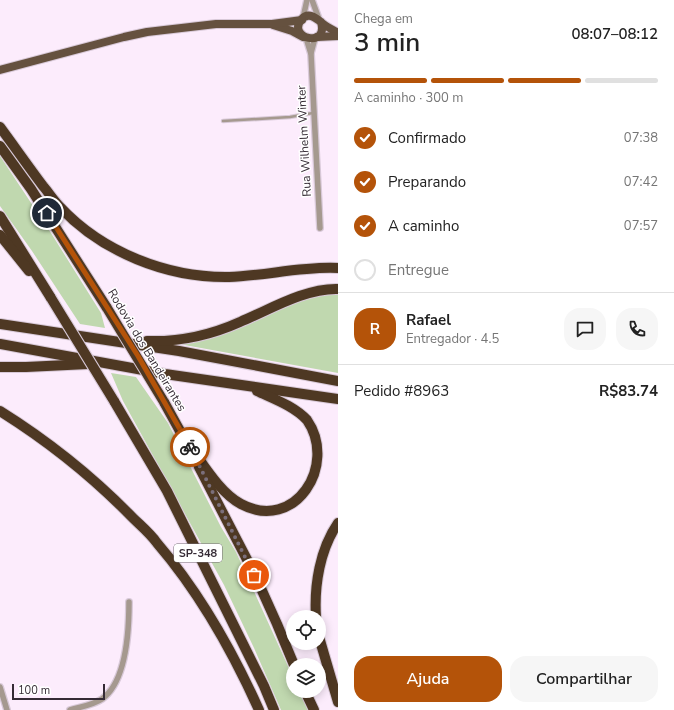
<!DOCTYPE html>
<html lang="pt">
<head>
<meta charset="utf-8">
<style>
  :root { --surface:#fff; --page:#f6f6f6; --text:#222; --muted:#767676; --line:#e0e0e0; --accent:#b45309 }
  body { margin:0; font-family:"Nunito Sans",sans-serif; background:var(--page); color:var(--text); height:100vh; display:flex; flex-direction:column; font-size:15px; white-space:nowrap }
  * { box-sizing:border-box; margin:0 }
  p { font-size:13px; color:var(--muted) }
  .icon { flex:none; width:22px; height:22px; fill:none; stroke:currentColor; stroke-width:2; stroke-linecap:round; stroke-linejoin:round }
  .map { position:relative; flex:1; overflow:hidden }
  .side { display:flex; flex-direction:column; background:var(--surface); width:336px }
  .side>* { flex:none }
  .controls { position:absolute; left:286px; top:610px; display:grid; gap:8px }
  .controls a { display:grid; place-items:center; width:40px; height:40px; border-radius:50%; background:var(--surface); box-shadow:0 2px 10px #0003; font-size:20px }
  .scale { position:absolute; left:12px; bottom:10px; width:93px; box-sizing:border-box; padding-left:4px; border:2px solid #352b35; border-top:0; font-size:11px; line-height:14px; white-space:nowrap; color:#352b35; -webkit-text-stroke:3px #fff; paint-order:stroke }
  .pin { position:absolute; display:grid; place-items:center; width:34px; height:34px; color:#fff; margin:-17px; border:2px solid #fff; border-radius:50%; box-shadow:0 1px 4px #0007 }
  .courier { position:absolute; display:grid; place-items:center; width:40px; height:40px; margin:-20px; border:3px solid #b45309; border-radius:50%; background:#fff; color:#222; box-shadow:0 1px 5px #0007 }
  .head em { font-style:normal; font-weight:600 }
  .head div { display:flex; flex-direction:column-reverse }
  .head { display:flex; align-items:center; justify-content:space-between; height:68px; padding:0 16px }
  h1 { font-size:26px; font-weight:600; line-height:30px }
  .bar { display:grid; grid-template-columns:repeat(4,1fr); gap:6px 4px; align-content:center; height:48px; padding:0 16px }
  .bar i { height:5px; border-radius:3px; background:var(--line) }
  .bar .current { background:var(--accent) }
  .bar p { grid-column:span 4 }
  .line { display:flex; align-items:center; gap:10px; padding:0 16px; border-top:1px solid var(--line) }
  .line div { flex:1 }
  .round { display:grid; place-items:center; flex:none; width:42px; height:42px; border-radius:16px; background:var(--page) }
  ol { padding:0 16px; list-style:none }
  li { display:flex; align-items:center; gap:12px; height:44px }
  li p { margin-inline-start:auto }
  li .icon { padding:4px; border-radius:50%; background:var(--accent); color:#fff; stroke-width:4 }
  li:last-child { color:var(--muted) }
  li i { width:22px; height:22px; border:2px solid var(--line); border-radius:50% }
  .cta { display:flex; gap:8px; margin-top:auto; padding:8px 16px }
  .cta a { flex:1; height:46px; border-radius:16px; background:var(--accent); color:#fff; font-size:16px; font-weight:600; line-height:46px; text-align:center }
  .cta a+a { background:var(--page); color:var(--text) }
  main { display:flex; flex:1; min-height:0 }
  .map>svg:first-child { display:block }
  .green { fill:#c0d8af }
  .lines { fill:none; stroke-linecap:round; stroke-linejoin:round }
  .service-casing { stroke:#d8c9d8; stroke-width:4.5 }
  .minor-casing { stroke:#d8c9d8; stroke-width:8 }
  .primary-casing { stroke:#d8c9d8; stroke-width:10 }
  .motorway-casing { stroke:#d8c9d8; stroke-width:12 }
  .service { stroke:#a5998f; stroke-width:2.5 }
  .minor { stroke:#a5998f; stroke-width:5.5 }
  .primary { stroke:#65513f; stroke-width:8 }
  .motorway { stroke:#4e3823; stroke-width:10 }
  .motorway-bridge-casing { stroke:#d8c9d8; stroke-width:12; stroke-linecap:butt }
  .motorway-bridge { stroke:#4e3823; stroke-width:10 }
  .done { stroke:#7b6f7b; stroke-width:4; stroke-dasharray:0 7.2 }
  .route { stroke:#b45309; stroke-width:5 }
  .labels { text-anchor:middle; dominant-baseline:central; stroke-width:3; stroke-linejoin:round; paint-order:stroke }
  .shield { fill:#fff; stroke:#726b72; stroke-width:1 }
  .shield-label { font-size:11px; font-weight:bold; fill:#352b35 }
  .street-label { font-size:12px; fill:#352b35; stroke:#fff }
</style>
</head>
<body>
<main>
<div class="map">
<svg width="338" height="710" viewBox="0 0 338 710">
  <rect width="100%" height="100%" fill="#fcecfc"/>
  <g class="green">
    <path d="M0 156 51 233 101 313 105 328 80 324 32 251 0 206Z"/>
    <path d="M338 291V373L168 342 286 303Z"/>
    <path d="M111 373 136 377 168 423 221 527 236 552 293 677V691H299L308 710H281L254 648 224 585 123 401Z"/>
  </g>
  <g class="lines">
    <g class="service-casing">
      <path id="service" d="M223 121 290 117 313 113"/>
    </g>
    <g class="minor-casing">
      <g id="minor">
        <path d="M312 0 319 19"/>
        <path d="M303 18 307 0"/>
        <path d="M306 38 311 54 320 228"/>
        <path d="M311 53 315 38"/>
        <path d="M0 687 7 710"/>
        <path d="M70 710C80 707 93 705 102 699 127 681 129 630 129 602"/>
      </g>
    </g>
    <g class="primary-casing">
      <g id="primary">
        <path d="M321 22C329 49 287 38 301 20 308 11 316 18 322 23 327 27 333 30 338 33"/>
        <path d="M273 25 292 31 303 37"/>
        <path d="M317 37 338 36"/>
        <path d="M0 70 124 37 147 32 216 24H272L302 20"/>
      </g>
    </g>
    <g class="motorway-casing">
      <g id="motorway">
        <path d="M0 127C14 146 28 166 43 186 49 193 54 201 60 207 102 252 167 278 229 277 265 276 302 266 338 268"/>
        <path d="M0 146 31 189 107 308"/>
        <path d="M0 216 51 298"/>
        <path d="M0 235 29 271"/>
        <path d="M0 324 179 351 338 381"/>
        <path d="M147 341C178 342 211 335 240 322 269 310 305 288 338 289"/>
        <path d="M0 344 165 374 338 399"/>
        <path d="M0 367H26L88 364"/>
        <path d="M114 401 167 491 264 686 274 710"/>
        <path d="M164 402 191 451"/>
        <path d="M0 411C48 441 92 476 132 517 140 525 150 533 157 543 200 593 232 650 259 710"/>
        <path d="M189 445C203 464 220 493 241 504 295 533 338 465 307 420 294 406 274 399 257 391"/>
        <path d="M199 467 255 575 277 624 294 665"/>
        <path d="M316 617C314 585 320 549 338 523"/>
        <path d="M319 637 338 702"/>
        <path d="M305 691 314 710"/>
      </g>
    </g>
    <use href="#service" class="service"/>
    <use href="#minor" class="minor"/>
    <use href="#primary" class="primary"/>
    <use href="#motorway" class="motorway"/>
    <g class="motorway-bridge-casing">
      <g id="motorway-bridge">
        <path d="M51 298 114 401"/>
        <path d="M107 308 164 402"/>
      </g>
    </g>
    <use href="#motorway-bridge" class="motorway-bridge"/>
  </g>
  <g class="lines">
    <path class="done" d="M190 447 254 575"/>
    <path class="route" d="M47 213 138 356 190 447"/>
  </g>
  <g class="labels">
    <rect class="shield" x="174" y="544" width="48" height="18" rx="3"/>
    <g class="shield-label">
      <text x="198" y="553">SP-348</text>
    </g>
    <g class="street-label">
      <text transform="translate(304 141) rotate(-93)">Rua Wilhelm Winter</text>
      <text transform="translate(147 350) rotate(59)">Rodovia dos Bandeirantes</text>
    </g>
  </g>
</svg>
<div class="controls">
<a><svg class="icon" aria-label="locate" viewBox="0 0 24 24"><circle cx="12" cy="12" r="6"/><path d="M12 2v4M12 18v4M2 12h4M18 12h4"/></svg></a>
<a><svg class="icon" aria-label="layers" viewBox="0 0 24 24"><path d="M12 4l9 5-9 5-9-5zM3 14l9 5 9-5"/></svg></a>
</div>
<div class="scale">100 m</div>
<div class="pin" style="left:254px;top:575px;background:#ea580c"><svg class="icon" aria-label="bag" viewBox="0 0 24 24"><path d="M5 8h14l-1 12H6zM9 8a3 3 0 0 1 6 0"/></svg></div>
<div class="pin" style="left:47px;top:213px;background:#1f2937"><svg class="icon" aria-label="home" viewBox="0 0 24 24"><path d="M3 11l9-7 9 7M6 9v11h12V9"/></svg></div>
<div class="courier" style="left:190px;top:447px"><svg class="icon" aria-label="bike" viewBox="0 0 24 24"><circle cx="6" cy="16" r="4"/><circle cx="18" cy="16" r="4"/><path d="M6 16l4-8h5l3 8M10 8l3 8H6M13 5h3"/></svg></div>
</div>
<section class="side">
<div class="head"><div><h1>3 min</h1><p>Chega em</p></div><em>08:07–08:12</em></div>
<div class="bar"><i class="current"></i><i class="current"></i><i class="current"></i><i></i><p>A caminho · 300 m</p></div>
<ol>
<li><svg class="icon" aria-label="check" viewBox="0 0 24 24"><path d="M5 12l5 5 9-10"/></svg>Confirmado<p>07:38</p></li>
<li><svg class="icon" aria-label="check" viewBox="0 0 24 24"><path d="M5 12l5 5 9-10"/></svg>Preparando<p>07:42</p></li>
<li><svg class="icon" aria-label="check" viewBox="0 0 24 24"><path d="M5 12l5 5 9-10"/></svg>A caminho<p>07:57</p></li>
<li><i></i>Entregue</li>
</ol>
<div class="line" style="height:72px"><b class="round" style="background:var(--accent);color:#fff">R</b><div><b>Rafael</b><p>Entregador · 4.5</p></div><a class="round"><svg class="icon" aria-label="chat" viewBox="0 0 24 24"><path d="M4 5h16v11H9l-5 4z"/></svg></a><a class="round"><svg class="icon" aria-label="phone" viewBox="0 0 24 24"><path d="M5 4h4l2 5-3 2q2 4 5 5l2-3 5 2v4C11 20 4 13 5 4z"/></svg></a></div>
<div class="line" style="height:52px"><div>Pedido #8963</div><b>R$83.74</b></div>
<div class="cta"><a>Ajuda</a><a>Compartilhar</a></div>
</section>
</main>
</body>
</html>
